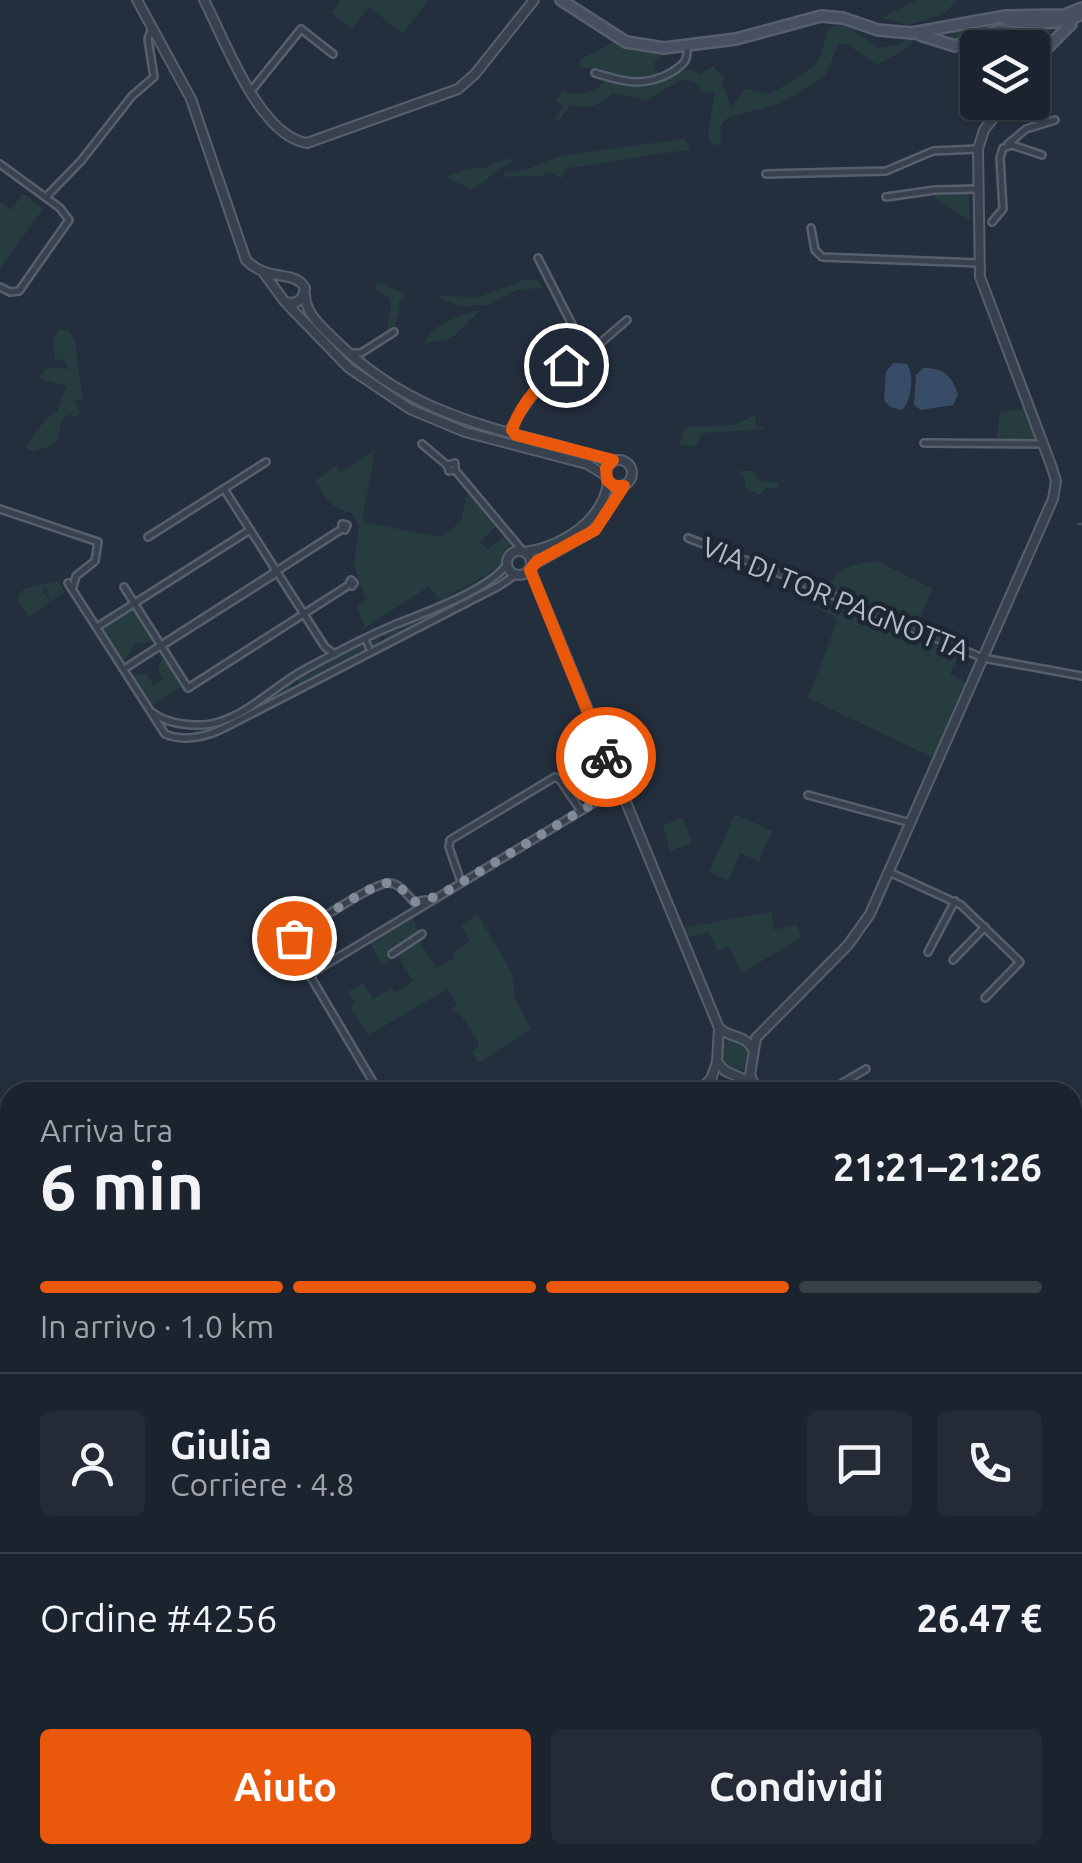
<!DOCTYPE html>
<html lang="it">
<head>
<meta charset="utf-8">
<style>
  :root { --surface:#1b232e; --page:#242b36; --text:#f1f3f6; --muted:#a0a4aa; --line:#39404a; --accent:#ea580c }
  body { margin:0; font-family:Ubuntu,sans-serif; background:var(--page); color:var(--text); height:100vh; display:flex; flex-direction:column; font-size:38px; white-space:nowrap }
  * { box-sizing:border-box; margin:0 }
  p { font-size:32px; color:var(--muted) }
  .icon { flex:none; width:55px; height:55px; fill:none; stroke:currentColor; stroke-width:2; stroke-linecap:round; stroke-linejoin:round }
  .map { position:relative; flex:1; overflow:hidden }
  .panel { position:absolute; left:0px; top:1082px; width:1082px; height:782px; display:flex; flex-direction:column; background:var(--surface); border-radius:30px 30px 0 0; box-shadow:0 2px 8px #0004,0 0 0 2px var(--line) }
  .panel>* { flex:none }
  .tools { position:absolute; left:960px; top:30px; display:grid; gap:20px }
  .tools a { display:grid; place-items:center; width:90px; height:90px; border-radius:10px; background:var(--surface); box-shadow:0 2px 8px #0004,0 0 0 2px var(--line); font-size:50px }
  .pin { position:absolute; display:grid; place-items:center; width:85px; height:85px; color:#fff; margin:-42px; border:5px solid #fff; border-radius:50%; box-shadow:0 2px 10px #0007 }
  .courier { position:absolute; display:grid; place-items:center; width:100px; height:100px; margin:-50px; border:8px solid #ea580c; border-radius:50%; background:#fff; color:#222; box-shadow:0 2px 12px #0007 }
  .headline em { font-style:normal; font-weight:700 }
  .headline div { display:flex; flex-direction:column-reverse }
  .headline { display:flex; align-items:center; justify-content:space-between; height:170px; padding:0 40px }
  h1 { font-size:65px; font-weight:700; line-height:75px }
  .bar { display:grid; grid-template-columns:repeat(4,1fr); gap:15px 10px; align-content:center; height:120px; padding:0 40px }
  .bar i { height:12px; border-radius:8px; background:var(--line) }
  .bar .current { background:var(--accent) }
  .bar p { grid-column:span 4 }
  .line { display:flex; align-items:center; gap:25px; padding:0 40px; border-top:2px solid var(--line) }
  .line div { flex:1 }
  .round { display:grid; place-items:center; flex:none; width:105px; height:105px; border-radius:10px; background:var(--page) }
  .action { display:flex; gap:20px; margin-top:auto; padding:20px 40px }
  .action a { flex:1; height:115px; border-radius:10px; background:var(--accent); color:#fff; font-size:40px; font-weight:700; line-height:115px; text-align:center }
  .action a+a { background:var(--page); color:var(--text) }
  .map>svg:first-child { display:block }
  .green { fill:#263c3f }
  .water { fill:#394c67 }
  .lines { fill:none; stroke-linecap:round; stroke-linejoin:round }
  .stream { stroke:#394c67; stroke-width:2.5 }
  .pedestrian-casing { stroke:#565f6c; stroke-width:9 }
  .minor-casing { stroke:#565f6c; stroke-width:10 }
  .tertiary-casing { stroke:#565f6c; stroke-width:12 }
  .secondary-casing { stroke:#565f6c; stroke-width:14 }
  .motorway-casing { stroke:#434c59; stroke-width:18 }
  .pedestrian { stroke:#38414e; stroke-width:4 }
  .minor { stroke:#38414e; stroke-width:5 }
  .tertiary { stroke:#38414e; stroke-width:8 }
  .secondary { stroke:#465061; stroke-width:9 }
  .motorway { stroke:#746855; stroke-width:12 }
  .done { stroke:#828b98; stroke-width:10; stroke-dasharray:0 18 }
  .route { stroke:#ea580c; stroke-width:12 }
  .labels { text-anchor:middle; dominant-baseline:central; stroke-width:9; stroke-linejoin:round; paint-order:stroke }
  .street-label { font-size:28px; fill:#b4bcc9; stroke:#1d2633 }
</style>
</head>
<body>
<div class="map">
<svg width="1082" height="1863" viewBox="0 0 1082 1863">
  <rect width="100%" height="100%" fill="#242f3e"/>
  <g class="green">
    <path d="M341 0H429L403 33 369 7 351 29 331 13Z"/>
    <path d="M918 0H957L944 14 909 25 882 18Z"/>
    <path d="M991 22 1031 26 1028 33 1019 30 960 43 950 38 951 30Z"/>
    <path d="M837 25 845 26 879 48 898 44 911 37 916 39C905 51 891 57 877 65L847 44H838L827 73 819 80 781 103 727 118 720 127 722 141 718 146 709 140 708 133 715 92 701 91 695 82 683 79 647 100 612 93C600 106 587 110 571 105L558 121 555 119 564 104 555 101 563 91C583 97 597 94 608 76L600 68H582L579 60 617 41 665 55 655 61 654 69 658 73 654 80 628 83C653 98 667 69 693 69L699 75 713 66 724 78 722 82 731 107 745 89 771 94 813 67 821 56 827 31Z"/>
    <path d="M683 139 690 146 687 150C646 155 608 163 567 168L562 178 549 172 541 176 503 177 505 173 528 169 560 156Z"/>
    <path d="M507 158 513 161C496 168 489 181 472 189L446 178C452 172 475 166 483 169Z"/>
    <path d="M969 191 970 221 935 198V192Z"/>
    <path d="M23 193 43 209 0 268V202L11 210Z"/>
    <path d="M524 280H537L544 288 517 290 487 305 460 306 438 298 444 295 475 298Z"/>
    <path d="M377 281 406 295 398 303 400 307 393 331H387L391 301 376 288Z"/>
    <path d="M481 310 453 337 424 344C432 324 460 314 481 310Z"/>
    <path d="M59 330H69L75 341 82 396V400H75L81 413 76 417 69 414C62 418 58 430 59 437L53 445 33 452 26 447 47 417 58 410 66 386 39 378C46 363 57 368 70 369L63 359 55 360 53 338Z"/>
    <path d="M1027 408 1038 440 997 439 1000 412Z"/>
    <path d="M755 415 756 426 768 429 703 433 695 446 680 445 683 430 687 427 734 425Z"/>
    <path d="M375 450 362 522 441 537 461 522 467 493 499 523 480 543 488 550 506 534 510 545 500 567 441 600 428 587 360 631 364 626 357 607 366 600 354 564 359 526 352 513C331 509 327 498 315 481L336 466 340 472Z"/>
    <path d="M738 471H755V477L761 481 780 483 777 488H766L760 495 746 489 743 475Z"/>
    <path d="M876 561 932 588 917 628 826 590C838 566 851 565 876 561Z"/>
    <path d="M500 576 503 581 386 641 383 633 422 618Z"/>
    <path d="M58 581 65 592 51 601 46 592 50 589H42L50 602 29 616 18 603V596L25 588Z"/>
    <path d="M818 591 960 651 950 674 969 684 936 759 808 698 837 622 834 616 812 606Z"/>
    <path d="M132 608 154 642 136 644 124 661 103 627Z"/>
    <path d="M375 636 380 638 378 643 304 684H297L298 677Z"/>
    <path d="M163 656 181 687 153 705 133 675 146 674 154 685 163 679 158 668Z"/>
    <path d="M290 679 294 689 222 727 194 736 195 727 218 725Z"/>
    <path d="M735 814 772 831 759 861 740 853 728 880 709 872Z"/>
    <path d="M683 818 692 843 670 851 663 825Z"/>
    <path d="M771 912 774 930 797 925 802 937 742 973 729 947 718 951 709 932 685 938 681 928Z"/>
    <path d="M478 915 513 974 514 997 531 1029 478 1063 472 1052 479 1046V1043L459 1012 450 1011 457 1005 447 989 369 1035 350 1007 355 1003 348 992 363 983 373 999 391 988 395 993 413 981 398 956 382 965 370 943 412 918 423 940 420 942 436 968 455 957 453 952 470 941 461 925Z"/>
    <circle cx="735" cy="1055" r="16"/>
    <path d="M10 1308V1349L0 1351V1309Z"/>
  </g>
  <g class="water">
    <path d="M893 363 907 364C915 375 911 401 902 410L890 407 884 400 886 372Z"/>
    <path d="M923 368C944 368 952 376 958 395L953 405 921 410 914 405 916 375Z"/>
  </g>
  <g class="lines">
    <g class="stream">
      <path d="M1078 524H1082"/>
      <path d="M1072 1172 1082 1147"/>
      <path d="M1072 1450 1082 1449"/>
      <path d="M281 1863H294"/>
      <path d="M367 1863 372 1855"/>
    </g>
    <g class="pedestrian-casing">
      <g id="pedestrian">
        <path d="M366 641 369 648"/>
        <path d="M0 1674 8 1667 10 1669"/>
        <path d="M0 1723 10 1715"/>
      </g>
    </g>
    <g class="minor-casing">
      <g id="minor">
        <path d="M595 73C624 82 644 88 672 72 684 64 688 61 687 47"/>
        <path d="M251 91 301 29 333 54"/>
        <path d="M1008 144 1026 129 1055 120"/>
        <path d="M0 164 60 208 69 220 19 291 10 292 0 287"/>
        <path d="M766 174 886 171 933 151 978 149"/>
        <path d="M46 197 81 161 132 96 154 77 148 39 152 27"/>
        <path d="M886 197 935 190 977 189"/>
        <path d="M992 222 1003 209 1000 158 1003 148 1012 145 1042 155"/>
        <path d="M811 228 815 250 822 257 979 263"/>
        <path d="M538 258 583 346 584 357"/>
        <path d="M353 353H361L394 332"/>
        <path d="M508 431 549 373 584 357 627 320"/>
        <path d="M924 443 1044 444"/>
        <path d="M422 444 447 465 449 471 455 470"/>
        <path d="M447 465 455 463V470L522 550"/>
        <path d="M224 489 325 647 335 654"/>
        <path d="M0 509 98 542 95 561 76 576 73 587"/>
        <path d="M342 524 347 525 345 530 342 529Z"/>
        <path d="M148 537 266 462"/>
        <path d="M688 538 789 577 983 658 1082 676"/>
        <path d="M351 580 354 583 352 586 349 584Z"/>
        <path d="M68 583 165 734C183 742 206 737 224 728L499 586 515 575"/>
        <path d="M124 587 188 688 349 585"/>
        <path d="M97 627 250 530"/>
        <path d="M163 645 275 574"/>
        <path d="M124 669 342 529"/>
        <path d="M153 713C168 725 200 728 219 722 250 713 276 685 304 670 333 654 363 638 394 625 422 614 491 589 507 564"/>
        <path d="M808 795 911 823"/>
        <path d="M889 872 961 905 1020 962 985 998"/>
        <path d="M461 882 449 847 450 840 555 777 560 780 581 811"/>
        <path d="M928 952 955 901"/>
        <path d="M392 954 422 934"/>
        <path d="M953 960 985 927"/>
        <path d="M310 977 293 940C303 929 375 882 389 883 400 883 407 895 414 902L426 900"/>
        <path d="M379 1092 312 979V973L619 788"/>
        <path d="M827 1092 866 1069"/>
        <path d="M0 1354 10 1352"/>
        <path d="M0 1364 10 1362"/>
        <path d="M0 1605 10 1615"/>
        <path d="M0 1768 10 1784"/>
        <path d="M0 1850 8 1863"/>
        <path d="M39 1855 40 1863"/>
        <path d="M250 1855 252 1863"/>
        <path d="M551 1855 558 1863"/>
        <path d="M657 1863 665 1855"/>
        <path d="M773 1863 782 1855"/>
        <path d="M902 1863 905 1855"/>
      </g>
    </g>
    <g class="tertiary-casing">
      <g id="tertiary">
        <path d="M137 0 191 99 246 260C268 283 295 269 305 288L302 298 295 303 285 302 263 272"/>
        <path d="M204 0C225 40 259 136 307 143L458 89 475 74 534 0"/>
        <path d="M1032 72 1047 47"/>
        <path d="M305 294C305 313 320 325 333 338 398 403 466 423 553 444 573 449 593 457 613 461"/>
        <path d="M288 305 349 368 410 409 465 432 587 464 605 475"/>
        <circle cx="619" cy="473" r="13"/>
        <circle cx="519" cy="563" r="12"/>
        <path d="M526 552C562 546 603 521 608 482"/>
        <path d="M531 566 595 530 623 486"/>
        <path d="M530 569 719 1028 717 1062 711 1079"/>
        <path d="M719 1028C730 1038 745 1035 752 1048"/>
        <path d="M717 1062 725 1071 750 1082"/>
        <path d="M697 1092 712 1078"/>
        <path d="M758 1092 750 1075 756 1038 848 945 870 914 1053 499 1056 481 1051 465 980 277 978 149 984 130 1006 102"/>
        <path d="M1072 1470 1082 1469"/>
        <path d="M0 1826 10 1841"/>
        <path d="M150 1863 165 1855"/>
        <path d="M168 1863 184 1855"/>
      </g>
    </g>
    <g class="secondary-casing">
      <g id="secondary">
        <path d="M561 0 626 42 664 48 736 39 821 16 843 18 878 30 912 33 1006 16 1064 15 1082 8"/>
        <path d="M1008 21C1035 23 1057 26 1082 14"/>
        <path d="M1032 33 1037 45 1048 47 1071 24"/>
        <path d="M920 35 955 46 1000 30 1032 36"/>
        <path d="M0 1778 10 1794"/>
        <path d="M0 1813 10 1831"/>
        <path d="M21 1855 24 1863"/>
        <path d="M34 1855 36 1863"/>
      </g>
    </g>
    <g class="motorway-casing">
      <g id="motorway">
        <path d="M1072 1492 1082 1483"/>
        <path d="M673 1863 682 1855"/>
      </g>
    </g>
    <use href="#pedestrian" class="pedestrian"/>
    <use href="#minor" class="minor"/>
    <use href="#tertiary" class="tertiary"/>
    <use href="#secondary" class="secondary"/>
    <use href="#motorway" class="motorway"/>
  </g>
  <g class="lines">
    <path class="done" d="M294 938C309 927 374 881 390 883 400 884 407 895 414 902L439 896 619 788 606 757"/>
    <path class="route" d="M566 365C544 376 520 405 512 430L516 435 613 460 606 468 607 480 614 486H624L595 530 536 562 530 570 606 757"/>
  </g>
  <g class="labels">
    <g class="street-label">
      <text transform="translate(836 598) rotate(22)">VIA DI TOR PAGNOTTA</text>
    </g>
  </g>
</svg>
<div class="tools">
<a><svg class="icon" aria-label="layers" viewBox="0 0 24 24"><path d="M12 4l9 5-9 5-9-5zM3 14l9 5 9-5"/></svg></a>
</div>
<div class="pin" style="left:294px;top:938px;background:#ea580c"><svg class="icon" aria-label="bag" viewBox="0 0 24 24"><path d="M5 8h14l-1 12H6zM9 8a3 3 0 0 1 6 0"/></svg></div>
<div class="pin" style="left:566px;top:365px;background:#1f2937"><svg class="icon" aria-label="home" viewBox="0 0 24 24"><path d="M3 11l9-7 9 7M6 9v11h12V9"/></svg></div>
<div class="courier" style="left:606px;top:757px"><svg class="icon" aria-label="bike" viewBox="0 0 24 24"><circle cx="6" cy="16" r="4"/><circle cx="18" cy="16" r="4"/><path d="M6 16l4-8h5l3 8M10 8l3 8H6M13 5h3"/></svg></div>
<section class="panel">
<div class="headline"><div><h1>6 min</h1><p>Arriva tra</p></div><em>21:21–21:26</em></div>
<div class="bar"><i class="current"></i><i class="current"></i><i class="current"></i><i></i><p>In arrivo · 1.0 km</p></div>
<div class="line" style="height:180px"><a class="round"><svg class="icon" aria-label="person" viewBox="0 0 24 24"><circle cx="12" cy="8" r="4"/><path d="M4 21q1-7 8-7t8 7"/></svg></a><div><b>Giulia</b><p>Corriere · 4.8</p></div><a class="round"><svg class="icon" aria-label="chat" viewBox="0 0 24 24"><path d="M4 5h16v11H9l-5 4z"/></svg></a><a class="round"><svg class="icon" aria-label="phone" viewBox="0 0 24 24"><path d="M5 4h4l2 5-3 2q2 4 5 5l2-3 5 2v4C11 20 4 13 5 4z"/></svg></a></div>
<div class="line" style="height:130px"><div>Ordine #4256</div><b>26.47 €</b></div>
<div class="action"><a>Aiuto</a><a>Condividi</a></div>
</section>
</div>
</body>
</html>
